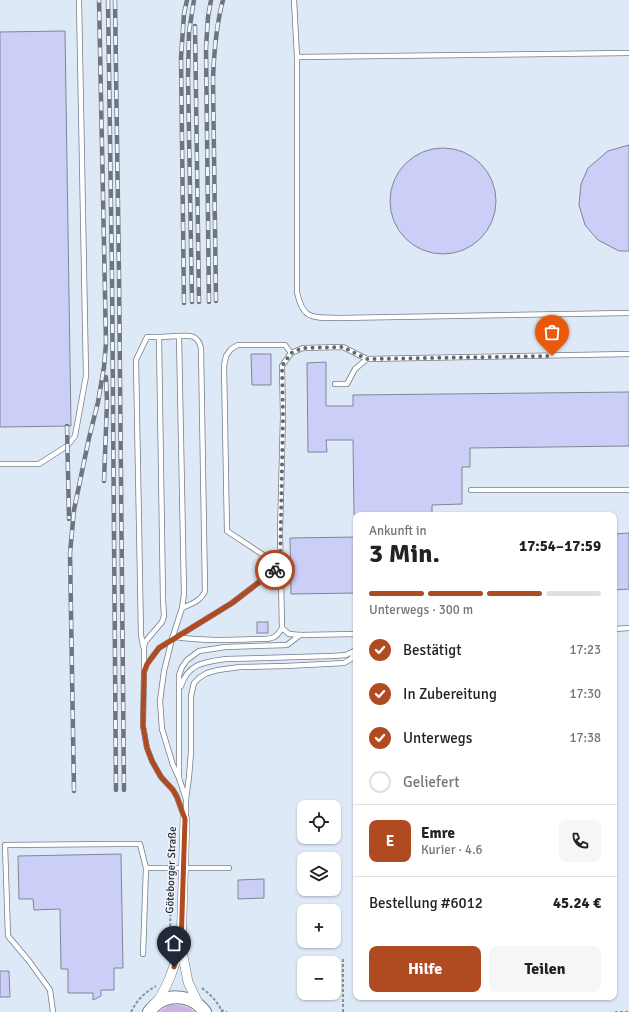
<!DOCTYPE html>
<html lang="de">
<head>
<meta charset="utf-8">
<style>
  :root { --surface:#fff; --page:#f6f6f6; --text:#222; --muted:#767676; --line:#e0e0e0; --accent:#b04a21 }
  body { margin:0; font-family:Signika,sans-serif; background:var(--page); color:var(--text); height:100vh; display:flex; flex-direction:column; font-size:15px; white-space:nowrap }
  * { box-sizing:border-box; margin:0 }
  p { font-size:13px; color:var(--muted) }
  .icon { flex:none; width:22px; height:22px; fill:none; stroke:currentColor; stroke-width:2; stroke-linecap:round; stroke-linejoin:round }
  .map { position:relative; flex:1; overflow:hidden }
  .drawer { position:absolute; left:353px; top:512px; width:264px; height:488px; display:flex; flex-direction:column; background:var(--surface); border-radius:8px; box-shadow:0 1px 3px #0004 }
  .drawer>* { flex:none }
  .fabs { position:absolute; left:297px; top:800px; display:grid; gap:8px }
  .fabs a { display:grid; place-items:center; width:44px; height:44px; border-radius:8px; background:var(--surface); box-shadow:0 1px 3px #0004; font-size:20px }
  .pin { position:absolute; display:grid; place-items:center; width:34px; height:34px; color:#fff; margin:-41px -17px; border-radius:50% 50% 50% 0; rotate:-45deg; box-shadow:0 0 4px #0007 }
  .pin .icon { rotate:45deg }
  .courier { position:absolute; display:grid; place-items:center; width:40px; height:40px; margin:-20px; border:3px solid #b04a21; border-radius:50%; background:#fff; color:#222; box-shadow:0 1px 5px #0007 }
  .head em { font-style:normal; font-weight:800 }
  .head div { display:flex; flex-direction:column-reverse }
  .head { display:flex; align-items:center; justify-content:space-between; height:68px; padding:0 16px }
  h1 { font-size:26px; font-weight:800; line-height:30px }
  .bar { display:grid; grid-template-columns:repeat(4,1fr); gap:6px 4px; align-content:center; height:48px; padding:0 16px }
  .bar i { height:5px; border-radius:3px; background:var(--line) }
  .bar .on { background:var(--accent) }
  .bar p { grid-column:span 4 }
  .line { display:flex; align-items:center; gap:10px; padding:0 16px; border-top:1px solid var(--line) }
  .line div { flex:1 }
  .round { display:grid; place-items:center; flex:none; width:42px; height:42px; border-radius:8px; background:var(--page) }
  ol { padding:0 16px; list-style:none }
  li { display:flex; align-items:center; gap:12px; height:44px }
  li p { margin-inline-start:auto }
  li .icon { padding:4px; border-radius:50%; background:var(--accent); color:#fff; stroke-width:4 }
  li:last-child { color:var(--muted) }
  li i { width:22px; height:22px; border:2px solid var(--line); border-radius:50% }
  .action { display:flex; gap:8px; margin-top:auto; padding:8px 16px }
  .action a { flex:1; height:46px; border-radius:8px; background:var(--accent); color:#fff; font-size:16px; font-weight:800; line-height:46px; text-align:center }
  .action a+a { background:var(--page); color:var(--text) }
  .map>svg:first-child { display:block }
  .green { fill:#d0b1e7 }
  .building { fill:#cbcff8; stroke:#838493 }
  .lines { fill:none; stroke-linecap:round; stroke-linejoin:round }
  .lane-casing { stroke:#737d89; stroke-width:6 }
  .street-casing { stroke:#737d89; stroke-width:10 }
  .secondary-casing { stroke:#737d89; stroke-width:14 }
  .path { stroke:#88909a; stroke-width:2; stroke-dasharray:3 2; stroke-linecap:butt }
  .lane { stroke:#fff; stroke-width:4.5 }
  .street { stroke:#fff; stroke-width:9 }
  .secondary { stroke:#fff; stroke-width:12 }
  .rail-casing { stroke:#6e757e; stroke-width:4.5 }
  .rail { stroke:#eff6fe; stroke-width:3; stroke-dasharray:9; stroke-linecap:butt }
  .done { stroke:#626870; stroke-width:4; stroke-dasharray:0 7.2 }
  .route { stroke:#b04a21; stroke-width:5 }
  .labels { text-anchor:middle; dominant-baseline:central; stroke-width:3; stroke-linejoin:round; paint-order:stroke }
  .street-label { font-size:11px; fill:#1f2328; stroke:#eff6fe }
</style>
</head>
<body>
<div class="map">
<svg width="629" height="1012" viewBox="0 0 629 1012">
  <rect width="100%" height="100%" fill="#dee9f7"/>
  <path class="green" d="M170 1005C180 1005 187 1005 195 1012H159L161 1010Z"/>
  <g class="building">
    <path d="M65 31 71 426 0 427V32Z"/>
    <path d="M629 145V251H619L598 240 585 225 579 205 581 184 588 168 608 151Z"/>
    <circle cx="443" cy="201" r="53"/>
    <path d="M251 354H271V385H252Z"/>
    <path d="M326 362V406H353V395L629 392V446L470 448V467H462V504L432 505V515H354L353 440H326L327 452H308L307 363Z"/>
    <path d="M629 533V589L614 590V534Z"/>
    <path d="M356 537V593L291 594 290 538Z"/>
    <rect x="257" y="622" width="11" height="11"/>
    <path d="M121 854 123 968H114V990H101V996L93 1000V993H68V969H61L60 909 34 910 33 899H19L18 856Z"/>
    <path d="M264 879V898L238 899V880Z"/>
    <path d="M0 971H9L10 997H0Z"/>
  </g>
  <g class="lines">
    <g class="lane-casing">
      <g id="lane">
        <path d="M294 0 297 57 629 53"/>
        <path d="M297 57V292C303 321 313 317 339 318L629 313"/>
        <path d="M179 336C190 335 198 335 201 348L205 591C201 601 191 604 182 608"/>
        <path d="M335 384H347L355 369 367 359"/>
        <path d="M0 464H39L67 446 75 436 86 376 79 0"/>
        <path d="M471 490H629"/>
        <path d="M614 629 629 628"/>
        <path d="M356 634 300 635 289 634 282 628 280 533 283 416 282 366 291 353 303 348 343 347 367 359 629 354"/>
        <path d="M176 637C202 641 229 640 256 639 261 639 269 640 274 637 278 635 280 631 282 628"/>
        <path d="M143 646 141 635 136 360 147 337H159"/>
        <path d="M144 672V647L145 642 162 622 164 616 163 600 159 337 179 336 184 594 182 608 172 639 164 671 160 701 162 729 173 765 179 778"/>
        <path d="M181 686C188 663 205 662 226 659L332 656 346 655 356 650"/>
        <path d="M186 799 189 777 191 752V696L194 683 199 678 207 673 218 670 240 667 286 666 344 663 351 659 356 651"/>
        <path d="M186 815V799L179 778V675L182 667 187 660 199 651 225 647 287 645 300 635"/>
        <path d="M185 819 177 797 173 790 161 777 152 761 147 748 143 726 144 672 147 664 159 648 232 603 280 566 227 531 224 366 226 356 231 349 238 345H285L291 353"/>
        <path d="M143 954 146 868"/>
        <path d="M53 1012 50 990 29 961 8 936 5 845 115 844H140L146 868H229"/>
      </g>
    </g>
    <g class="street-casing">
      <g id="street">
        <path d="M185 819 181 946 188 982 199 1005"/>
        <path d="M156 1003C168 987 174 967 180 947"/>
      </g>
    </g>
    <g class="secondary-casing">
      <path id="secondary" d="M149 1012C163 992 191 993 205 1012"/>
    </g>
    <g class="path">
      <path d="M168 951 170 938 171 875"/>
      <path d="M202 988C211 995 218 1002 222 1012"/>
      <path d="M221 1010 227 1012"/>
      <path d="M131 1012C137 1000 144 993 156 986"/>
      <path d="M343 1012V957"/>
      <path d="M615 1012H629"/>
    </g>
    <use href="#lane" class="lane"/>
    <use href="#street" class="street"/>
    <use href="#secondary" class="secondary"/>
    <g class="rail-casing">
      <g id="rail">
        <path d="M108 0 112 276 116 790"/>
        <path d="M115 0 119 275 124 790"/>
        <path d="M195 26 199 302"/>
        <path d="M216 301 213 79C214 52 216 26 223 0"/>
        <path d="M192 302 188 78 189 32 194 0"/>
        <path d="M209 302 206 48 208 17 211 0"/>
        <path d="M184 303 181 58 184 14 187 0"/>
        <path d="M67 426 69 519"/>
        <path d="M104 481 107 402 106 377"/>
        <path d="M74 791 70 553 74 510 89 438 98 402 104 367 106 343 99 0"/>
      </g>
    </g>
    <use href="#rail" class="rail"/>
  </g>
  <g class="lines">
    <path class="done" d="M275 570 280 566 283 416 282 366 291 353 303 348 343 347 367 359 552 356"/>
    <path class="route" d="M174 967 181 946 185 819 177 797 173 790 161 777 152 761 147 748 143 726 144 672 147 664 159 648 232 603 275 570"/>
  </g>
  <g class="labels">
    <g class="street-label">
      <text transform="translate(171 870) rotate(-88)">Göteborger Straße</text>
    </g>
  </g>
</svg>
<div class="fabs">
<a><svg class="icon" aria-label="locate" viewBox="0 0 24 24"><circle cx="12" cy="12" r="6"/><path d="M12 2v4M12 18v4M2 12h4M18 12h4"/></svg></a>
<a><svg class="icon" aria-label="layers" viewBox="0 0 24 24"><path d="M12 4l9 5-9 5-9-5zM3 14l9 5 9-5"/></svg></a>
<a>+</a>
<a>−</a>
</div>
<div class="pin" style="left:552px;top:356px;background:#ea580c"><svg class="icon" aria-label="bag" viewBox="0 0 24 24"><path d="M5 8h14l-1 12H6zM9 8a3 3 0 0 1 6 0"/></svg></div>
<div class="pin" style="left:174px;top:967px;background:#1f2937"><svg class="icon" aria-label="home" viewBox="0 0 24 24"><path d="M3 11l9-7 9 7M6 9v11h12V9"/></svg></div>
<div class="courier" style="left:275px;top:570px"><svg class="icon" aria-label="bike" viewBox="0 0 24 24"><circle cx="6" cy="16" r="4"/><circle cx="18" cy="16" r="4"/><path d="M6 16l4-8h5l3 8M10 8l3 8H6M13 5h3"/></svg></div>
<section class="drawer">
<div class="head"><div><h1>3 Min.</h1><p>Ankunft in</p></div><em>17:54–17:59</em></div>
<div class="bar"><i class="on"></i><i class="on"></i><i class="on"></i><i></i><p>Unterwegs · 300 m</p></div>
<ol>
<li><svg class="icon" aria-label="check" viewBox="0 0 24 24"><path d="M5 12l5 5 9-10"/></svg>Bestätigt<p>17:23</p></li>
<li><svg class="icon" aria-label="check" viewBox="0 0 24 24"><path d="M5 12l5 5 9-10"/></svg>In Zubereitung<p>17:30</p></li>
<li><svg class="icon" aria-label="check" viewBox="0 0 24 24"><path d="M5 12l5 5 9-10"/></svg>Unterwegs<p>17:38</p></li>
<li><i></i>Geliefert</li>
</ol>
<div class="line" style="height:72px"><b class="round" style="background:var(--accent);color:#fff">E</b><div><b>Emre</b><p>Kurier · 4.6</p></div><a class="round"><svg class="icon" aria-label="phone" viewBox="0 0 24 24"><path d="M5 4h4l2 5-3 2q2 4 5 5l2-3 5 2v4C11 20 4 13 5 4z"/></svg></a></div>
<div class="line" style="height:52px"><div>Bestellung #6012</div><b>45.24 €</b></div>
<div class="action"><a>Hilfe</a><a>Teilen</a></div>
</section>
</div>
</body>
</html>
